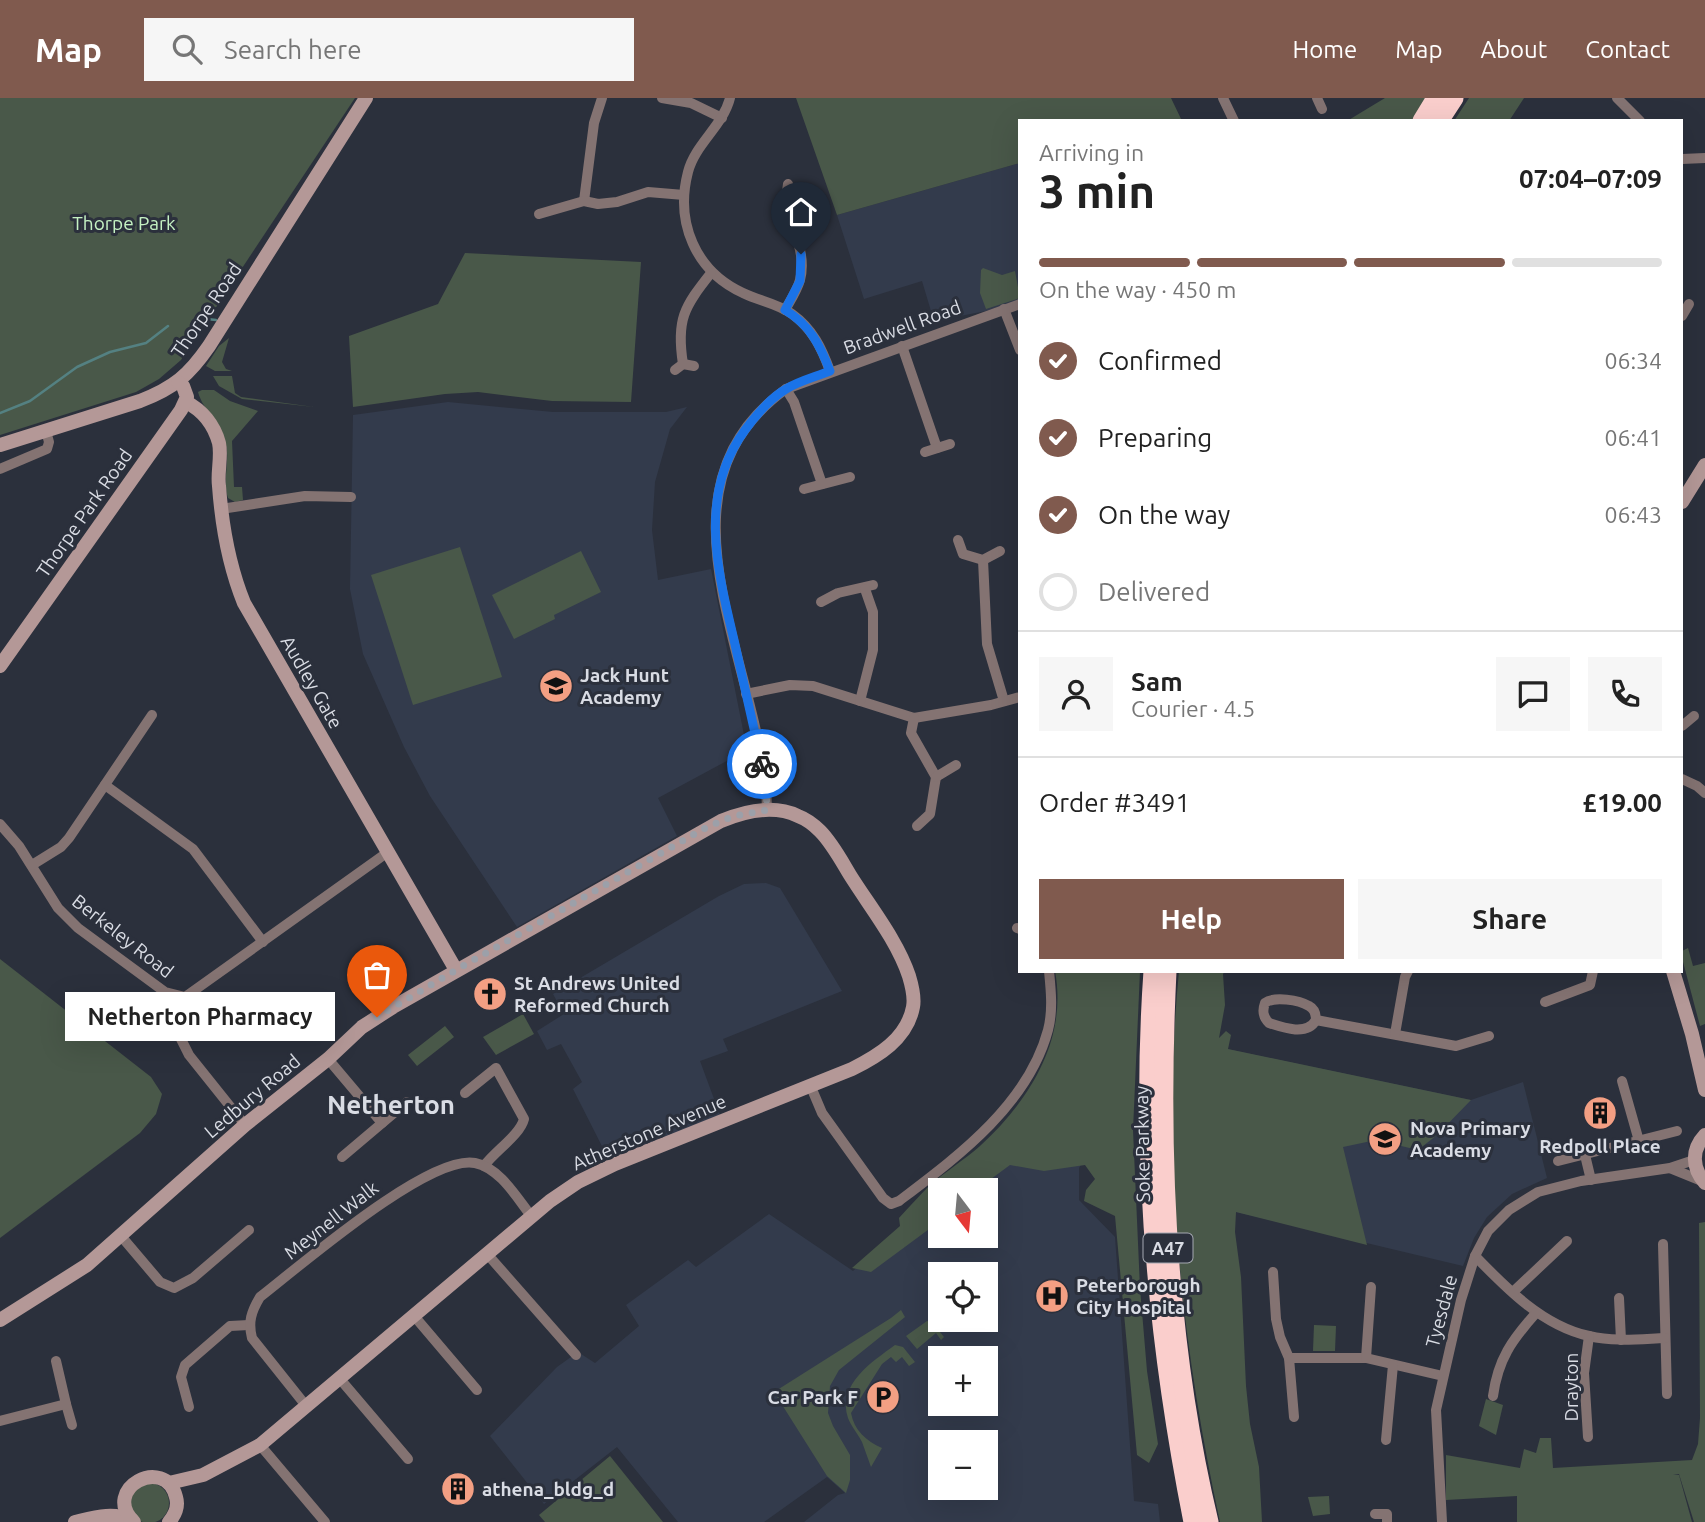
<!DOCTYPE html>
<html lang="en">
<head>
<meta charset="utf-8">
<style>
  :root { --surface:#fff; --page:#f6f6f6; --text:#222; --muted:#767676; --line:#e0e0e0; --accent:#805a4e }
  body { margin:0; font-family:Ubuntu,sans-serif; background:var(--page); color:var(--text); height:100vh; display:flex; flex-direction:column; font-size:26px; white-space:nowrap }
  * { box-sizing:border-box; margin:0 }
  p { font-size:23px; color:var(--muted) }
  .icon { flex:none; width:38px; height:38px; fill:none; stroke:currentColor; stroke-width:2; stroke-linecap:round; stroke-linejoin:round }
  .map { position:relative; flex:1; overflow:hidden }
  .drawer { position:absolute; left:1018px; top:21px; width:665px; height:854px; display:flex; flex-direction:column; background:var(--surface); border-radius:0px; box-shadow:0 7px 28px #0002 }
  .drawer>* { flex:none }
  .needle { width:46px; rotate:164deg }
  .fabs { position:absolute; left:928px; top:1080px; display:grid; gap:14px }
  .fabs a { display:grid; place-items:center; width:70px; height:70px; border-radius:0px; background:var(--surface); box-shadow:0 7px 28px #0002; font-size:35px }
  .pin { position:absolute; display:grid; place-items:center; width:60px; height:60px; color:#fff; margin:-72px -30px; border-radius:50% 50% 50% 0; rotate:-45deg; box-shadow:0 0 7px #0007 }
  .pin .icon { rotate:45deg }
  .courier { position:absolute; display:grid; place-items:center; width:70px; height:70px; margin:-35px; border:5px solid #1a73e8; border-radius:50%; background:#fff; color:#222; box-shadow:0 2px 9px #0007 }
  .bubble { position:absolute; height:49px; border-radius:0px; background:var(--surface); box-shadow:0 7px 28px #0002; font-size:23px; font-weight:700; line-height:49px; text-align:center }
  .overview em { font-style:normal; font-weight:700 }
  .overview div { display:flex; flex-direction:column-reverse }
  .overview { display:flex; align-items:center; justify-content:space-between; height:119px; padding:0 21px }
  h1 { font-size:46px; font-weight:700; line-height:52px }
  .bar { display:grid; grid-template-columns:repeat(4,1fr); gap:10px 7px; align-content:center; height:84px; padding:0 21px }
  .bar i { height:9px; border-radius:5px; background:var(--line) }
  .bar .on { background:var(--accent) }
  .bar p { grid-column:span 4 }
  .line { display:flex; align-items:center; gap:18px; padding:0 21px; border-top:2px solid var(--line) }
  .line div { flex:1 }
  .round { display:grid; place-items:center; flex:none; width:74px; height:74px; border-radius:0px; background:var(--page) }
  ol { padding:0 21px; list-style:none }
  li { display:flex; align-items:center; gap:21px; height:77px }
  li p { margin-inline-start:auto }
  li .icon { padding:7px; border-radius:50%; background:var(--accent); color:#fff; stroke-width:4 }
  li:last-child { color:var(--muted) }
  li i { width:38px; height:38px; border:4px solid var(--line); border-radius:50% }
  .action { display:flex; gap:14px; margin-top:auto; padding:14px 21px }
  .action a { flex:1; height:80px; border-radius:0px; background:var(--accent); color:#fff; font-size:28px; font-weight:700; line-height:80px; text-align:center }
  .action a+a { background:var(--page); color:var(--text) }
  header { display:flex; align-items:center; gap:42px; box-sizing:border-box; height:98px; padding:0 35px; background:var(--accent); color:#fff }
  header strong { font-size:33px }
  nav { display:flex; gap:38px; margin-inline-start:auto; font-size:24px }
  .search { width:490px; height:63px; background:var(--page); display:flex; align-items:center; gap:18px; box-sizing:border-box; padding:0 24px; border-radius:0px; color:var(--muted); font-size:26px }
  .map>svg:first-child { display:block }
  .built { fill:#333b4c; fill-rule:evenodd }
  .green { fill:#495849 }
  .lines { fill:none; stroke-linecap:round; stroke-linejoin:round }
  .stream { stroke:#548182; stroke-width:2.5 }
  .street { stroke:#847372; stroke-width:10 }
  .secondary { stroke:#b49897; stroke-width:14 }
  .highway { stroke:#facecc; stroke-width:19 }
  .done { stroke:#9ca0a9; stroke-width:7; stroke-dasharray:0 12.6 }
  .route { stroke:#1a73e8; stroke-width:9 }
  .labels { text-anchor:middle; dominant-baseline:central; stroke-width:6; stroke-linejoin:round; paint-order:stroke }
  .shield { fill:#2b303c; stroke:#a5a8b2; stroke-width:2 }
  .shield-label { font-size:18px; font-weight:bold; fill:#d9dce4 }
  .park-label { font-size:19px; fill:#c5f2c3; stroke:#2b303c }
  .street-label { font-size:19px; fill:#d9dce4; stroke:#2b303c }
  .poi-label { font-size:19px; font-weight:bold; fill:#d9dce4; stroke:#2b303c; text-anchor:start }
  .district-label { font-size:26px; font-weight:bold; fill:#d9dce4; stroke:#2b303c }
</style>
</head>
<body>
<header>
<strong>Map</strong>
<div class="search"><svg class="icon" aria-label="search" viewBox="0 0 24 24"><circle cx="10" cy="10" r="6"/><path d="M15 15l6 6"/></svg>Search here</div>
<nav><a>Home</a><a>Map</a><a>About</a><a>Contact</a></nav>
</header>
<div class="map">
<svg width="1705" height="1424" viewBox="0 0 1705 1424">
  <rect width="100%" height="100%" fill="#2b303c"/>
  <g class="built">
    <path d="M1020 65V202L986 213 934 223 922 183 864 201 837 117Z"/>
    <path d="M448 304 553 314H666L687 309 670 331 655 384 652 432 658 482 711 471 747 652 658 700 677 738 517 829 430 698 404 649 363 556 350 491 353 317Z"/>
    <path d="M766 785 780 790 842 893 723 941 728 953 700 963 720 1017 609 1062 573 991 582 984 561 946 547 952 537 933 564 916 553 896 719 798 744 786Z"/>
    <path d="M1227 951 1471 1002 1523 984 1547 1080 1512 1096 1487 1119 1474 1140 1463 1168 1236 1114Z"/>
    <path d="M1103 1028 1079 1070V1102L1115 1139 1134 1403 1158 1406 1160 1424H804L838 1397 845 1395 827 1379 764 1424H678L617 1349 544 1406 490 1338 557 1269 578 1254 595 1265 639 1228 626 1207 688 1162 696 1169 769 1116 853 1173 940 1095V1138H985V1092H944ZM940 1176H985V1222H940ZM940 1260H985V1306H940ZM940 1344H985V1390H940Z"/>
  </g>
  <g class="green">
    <path d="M0 0H355L181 262 159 281 136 294 0 337Z"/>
    <path d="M796 0H1171L1182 23H1020V65L837 117Z"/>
    <path d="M1385 0H1426L1412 23H1347Z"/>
    <path d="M1469 0H1524L1509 23H1454Z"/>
    <path d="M465 155 641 164 631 304 552 303 478 294 445 296 353 309 349 238 438 206Z"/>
    <path d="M983 170 1002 177 1015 173 1020 200 986 211 980 195 981 172Z"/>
    <path d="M229 240 222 264 226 271 232 273H215L206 268 219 248Z"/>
    <path d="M213 278H232L235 295 241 299 314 309 242 301 219 288Z"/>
    <path d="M202 292H214L230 303 258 313 232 343 234 389H242L243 402 235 404 228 400C222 382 230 364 226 346 222 326 203 313 198 294Z"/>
    <path d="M460 449 502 579 413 607 371 477Z"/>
    <path d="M581 453 601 494 554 517 555 521 514 541 492 497Z"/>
    <path d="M1688 850 1693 868 1705 865V926L1700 928 1682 860V853Z"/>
    <path d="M0 861 151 979 162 996 156 1016 140 1035 0 1140Z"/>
    <path d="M1055 873H1140L1133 1032 1140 1190 1147 1273 1158 1346 1149 1365 1137 1357 1115 1118 1084 1103 1086 1092 1095 1081 1085 1067 1044 1073 1010 1067 976 1092H940V1123L871 1174 852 1170 900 1128 899 1120C909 1109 919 1098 929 1088 945 1074 964 1062 980 1048 1029 1003 1068 942 1055 873Z"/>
    <path d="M1179 873H1225L1223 876 1225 907 1219 940 1226 933 1231 937 1228 951 1471 1002 1437 1037 1418 1052 1376 1042 1343 1049 1367 1147 1236 1114 1235 1134 1241 1179 1246 1288 1250 1326 1259 1369 1262 1424H1220C1181 1244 1161 1057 1179 873Z"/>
    <path d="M523 916 534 936 496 957 483 939Z"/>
    <path d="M445 928 454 939 417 968 408 957Z"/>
    <path d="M1705 1124V1424H1694L1679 1376 1673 1377H1679L1692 1424H1517V1398L1446 1402V1357L1520 1370 1524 1351 1536 1355 1540 1340H1551L1553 1370 1692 1362 1698 1346 1700 1320 1699 1125Z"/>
    <path d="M901 1212 905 1219 839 1272 830 1288 828 1315 833 1328 850 1357V1382L846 1395 827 1378 774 1294 891 1220Z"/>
    <path d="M927 1223 932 1224 944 1239 941 1242 936 1235 917 1251 906 1238Z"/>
    <path d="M1314 1227 1336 1228 1335 1253H1313Z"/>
    <path d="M895 1247 903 1249 915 1264 909 1268 902 1259 896 1264 891 1259 882 1266 851 1315C854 1332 866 1343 882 1350L871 1369C868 1361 865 1352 862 1344 858 1336 851 1328 848 1320 837 1286 872 1264 895 1247Z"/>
    <path d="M1486 1301 1503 1307 1496 1337 1479 1328Z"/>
    <path d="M610 1358 663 1424H545L539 1417Z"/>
    <circle cx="149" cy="1405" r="20"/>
    <path d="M1329 1398 1330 1416 1313 1418 1308 1399Z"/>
  </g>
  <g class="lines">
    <g class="stream">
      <path d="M207 221 216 222"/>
      <path d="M0 315 30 303 77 269 110 254 146 245 168 228"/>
    </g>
    <g class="street">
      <path d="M662 0 691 5 722 20"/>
      <path d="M730 0C723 28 695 46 688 74 675 124 695 173 743 195 759 203 777 205 792 216 813 231 822 251 830 273"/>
      <path d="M1223 0 1234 23"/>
      <path d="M1317 0 1322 11"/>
      <path d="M1617 0 1640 23"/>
      <path d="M1682 61 1705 60"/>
      <path d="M584 103 594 25 602 0"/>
      <path d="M539 116 584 103 598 106 617 104 648 94 684 97"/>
      <path d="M1004 211 1020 252"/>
      <path d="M785 212C790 203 797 193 800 182 809 149 782 119 788 86"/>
      <path d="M1682 218 1689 206"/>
      <path d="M902 248 937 350"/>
      <path d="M683 266C676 222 684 209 711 175"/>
      <path d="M675 272 683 266 694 268"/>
      <path d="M786 291 794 304 822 386"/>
      <path d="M925 354 950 346"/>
      <path d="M0 371 47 351 49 344 46 333"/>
      <path d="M804 391 850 379"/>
      <path d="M221 411 305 398 351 399"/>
      <path d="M958 442 963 456 983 462 1000 453"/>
      <path d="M983 462 987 546 1004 603"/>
      <path d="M821 504 838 495 873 487"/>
      <path d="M746 596 790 587 813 588 914 620 991 607 1020 599"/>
      <path d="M860 603 873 552V514L865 491"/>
      <path d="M914 620 911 635 936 679 930 716 917 728"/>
      <path d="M1682 628 1694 618"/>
      <path d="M936 679 956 667"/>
      <path d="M1682 681 1697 688 1705 695"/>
      <path d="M105 687 193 751 263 844"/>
      <path d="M767 712C765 574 641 395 786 291L1020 206"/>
      <path d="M0 726 19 748 58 810 78 830 165 894 185 899 388 754"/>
      <path d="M32 767 61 749 69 740 152 617"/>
      <path d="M1017 830 1020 831"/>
      <path d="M185 899 181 941 189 957 245 1027"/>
      <path d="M1545 904 1590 887 1593 873"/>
      <path d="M1316 922C1316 916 1315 911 1309 908 1299 902 1274 898 1265 905 1262 913 1263 919 1269 925 1284 930 1307 938 1316 922L1456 948 1489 938"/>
      <path d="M1395 936 1405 879 1408 873"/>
      <path d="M328 961 382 1025"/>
      <path d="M1622 983 1639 1043"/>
      <path d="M811 989 822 1015 883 1100 891 1106 899 1103C957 1059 1028 1007 1048 932 1053 913 1051 893 1049 873"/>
      <path d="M465 995 496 970 524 1021C520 1037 495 1053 484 1068"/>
      <path d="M1585 1057 1591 1082"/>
      <path d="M342 1059 407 1004"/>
      <path d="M1558 1063 1677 1033"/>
      <path d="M1670 1070 1702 1083"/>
      <path d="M121 1138 160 1184 174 1190 193 1180 249 1132"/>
      <path d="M1663 1146 1667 1296"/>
      <path d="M488 1157 576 1257"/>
      <path d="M1475 1158C1507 1191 1543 1228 1589 1238 1614 1244 1640 1241 1665 1240"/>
      <path d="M1273 1174 1276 1221 1280 1239 1289 1260 1294 1319"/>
      <path d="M1513 1194 1567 1143"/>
      <path d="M1619 1200 1621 1242"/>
      <path d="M415 1219 477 1292"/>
      <path d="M1289 1260H1366L1443 1278"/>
      <path d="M1366 1260 1371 1189"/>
      <path d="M340 1281 408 1361"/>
      <path d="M1493 1298C1498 1261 1512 1242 1536 1215"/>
      <path d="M66 1306 72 1327"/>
      <path d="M189 1309 181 1279 185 1267 230 1228 249 1227"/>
      <path d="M307 1309 252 1240C248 1224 251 1214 260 1199 300 1168 429 1056 475 1065 500 1070 517 1100 532 1119"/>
      <path d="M0 1323 66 1306 56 1263"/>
      <path d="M1588 1339 1584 1275 1589 1238"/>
      <path d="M1386 1342 1393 1267"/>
      <path d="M260 1347 325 1424"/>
      <path d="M1375 1416H1387V1424"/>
      <path d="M1442 1424 1436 1312 1461 1202 1475 1158 1488 1133 1509 1112 1538 1094 1581 1083 1670 1070 1694 1062"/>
    </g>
    <g class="secondary">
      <path d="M186 304C202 312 214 327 219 345 222 358 217 375 219 388 222 429 229 468 244 505L456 872"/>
      <path d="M0 347 140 303C174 290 189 277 209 248L366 0"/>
      <path d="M1682 404 1705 367"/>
      <path d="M0 568 181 312 187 299 183 288 178 284"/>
      <path d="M1673 873 1692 936 1705 992"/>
      <path d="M1705 1037C1691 1052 1692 1070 1705 1085"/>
      <path d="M0 1222 87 1167 245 1027 328 961 362 929 393 909 721 723C745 713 773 706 798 718 806 721 814 727 820 733 832 745 841 762 850 777 870 809 897 842 909 878 912 888 915 899 913 909 907 941 878 958 852 971L615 1066 578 1084 550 1103 260 1347 203 1377 169 1385"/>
      <path d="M75 1424C96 1419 112 1414 132 1422"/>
      <path d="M134 1424C100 1391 165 1356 176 1399 179 1409 175 1417 169 1424"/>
    </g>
    <g class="highway">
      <path d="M1422 23 1436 0"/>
      <path d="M1439 23 1454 0"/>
      <path d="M1153 873C1140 1058 1157 1243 1193 1424"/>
      <path d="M1167 873C1158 1057 1166 1244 1209 1424"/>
    </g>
  </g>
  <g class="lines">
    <path class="done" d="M377 919 456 872 707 729 734 718 767 712 766 687 762 666"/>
    <path class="route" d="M762 666C753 625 743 583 734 542 717 471 698 396 745 332 756 317 769 301 786 291 799 283 815 279 830 273 820 247 810 227 785 212L800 183 801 156"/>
  </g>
  <defs>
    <g id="school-disc" transform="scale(1.75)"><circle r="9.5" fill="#f39f83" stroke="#2b303c"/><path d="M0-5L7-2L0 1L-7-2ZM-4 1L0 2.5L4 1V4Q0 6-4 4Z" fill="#111"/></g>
    <g id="church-disc" transform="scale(1.75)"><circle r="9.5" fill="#f39f83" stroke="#2b303c"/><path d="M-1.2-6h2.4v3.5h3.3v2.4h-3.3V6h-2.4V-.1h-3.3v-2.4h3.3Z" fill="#111"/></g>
    <g id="building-disc" transform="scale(1.75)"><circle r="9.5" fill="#f39f83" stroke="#2b303c"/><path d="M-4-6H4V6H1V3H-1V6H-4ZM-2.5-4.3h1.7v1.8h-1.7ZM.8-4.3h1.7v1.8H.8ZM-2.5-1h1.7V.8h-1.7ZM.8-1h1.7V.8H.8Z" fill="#111"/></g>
    <g id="hospital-disc" transform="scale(1.75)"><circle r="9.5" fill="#f39f83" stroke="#2b303c"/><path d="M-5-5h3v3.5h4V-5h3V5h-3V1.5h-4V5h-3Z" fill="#111"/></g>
    <g id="parking-disc" transform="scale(1.75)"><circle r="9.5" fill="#f39f83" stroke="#2b303c"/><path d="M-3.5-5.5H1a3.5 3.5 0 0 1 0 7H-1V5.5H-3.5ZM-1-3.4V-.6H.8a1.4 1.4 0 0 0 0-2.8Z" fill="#111"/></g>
  </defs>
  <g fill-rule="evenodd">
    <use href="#school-disc" x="556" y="588"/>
    <use href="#church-disc" x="490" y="896"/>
    <use href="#building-disc" x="1600" y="1015"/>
    <use href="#school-disc" x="1385" y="1041"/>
    <use href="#hospital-disc" x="1052" y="1198"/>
    <use href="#parking-disc" x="883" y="1299"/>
    <use href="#building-disc" x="458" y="1391"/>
  </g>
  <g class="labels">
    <rect class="shield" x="1143.5" y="1135.5" width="49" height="29" rx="5"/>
    <g class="shield-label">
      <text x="1168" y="1150">A47</text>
    </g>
    <g class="park-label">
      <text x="124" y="125">Thorpe Park</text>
    </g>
    <g class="street-label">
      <text transform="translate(206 212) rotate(-56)">Thorpe Road</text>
      <text transform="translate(902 229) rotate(-20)">Bradwell Road</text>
      <text transform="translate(84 415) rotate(-55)">Thorpe Park Road</text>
      <text transform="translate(312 584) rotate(60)">Audley Gate</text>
      <text transform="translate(123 838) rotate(38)">Berkeley Road</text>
      <text transform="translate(252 998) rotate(-40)">Ledbury Road</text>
      <text transform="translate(649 1034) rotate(-23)">Atherstone Avenue</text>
      <text transform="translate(1142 1046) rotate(-91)">Soke Parkway</text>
      <text transform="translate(331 1122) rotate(-38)">Meynell Walk</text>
      <text transform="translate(1441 1213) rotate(-75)">Tyesdale</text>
      <text transform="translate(1571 1289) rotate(-90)">Drayton</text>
    </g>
    <g class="poi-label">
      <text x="580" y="577">Jack Hunt<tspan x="580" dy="22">Academy</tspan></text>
      <text x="514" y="885">St Andrews United<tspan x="514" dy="22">Reformed Church</tspan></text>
      <text x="1410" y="1030">Nova Primary<tspan x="1410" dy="22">Academy</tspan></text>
      <text x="1600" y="1048" text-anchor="middle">Redpoll Place</text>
      <text x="1076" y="1187">Peterborough<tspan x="1076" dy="22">City Hospital</tspan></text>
      <text x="858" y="1299" text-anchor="end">Car Park F</text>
      <text x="482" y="1391">athena_bldg_d</text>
    </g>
    <g class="district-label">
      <text x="391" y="1006">Netherton</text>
    </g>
  </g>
</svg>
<div class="fabs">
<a><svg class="needle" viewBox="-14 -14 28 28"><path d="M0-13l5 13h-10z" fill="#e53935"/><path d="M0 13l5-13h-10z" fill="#767676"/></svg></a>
<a><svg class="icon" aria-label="locate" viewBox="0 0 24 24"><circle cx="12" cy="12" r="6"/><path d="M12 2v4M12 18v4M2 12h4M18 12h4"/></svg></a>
<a>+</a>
<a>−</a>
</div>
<div class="pin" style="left:377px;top:919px;background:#ea580c"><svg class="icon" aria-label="bag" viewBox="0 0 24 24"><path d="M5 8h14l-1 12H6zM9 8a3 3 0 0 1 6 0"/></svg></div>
<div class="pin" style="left:801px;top:156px;background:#1f2937"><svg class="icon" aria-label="home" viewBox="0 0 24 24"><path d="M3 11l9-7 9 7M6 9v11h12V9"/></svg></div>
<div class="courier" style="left:762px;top:666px"><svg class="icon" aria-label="bike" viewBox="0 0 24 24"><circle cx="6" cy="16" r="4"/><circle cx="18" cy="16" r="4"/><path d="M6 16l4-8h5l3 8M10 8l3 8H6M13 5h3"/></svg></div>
<div class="bubble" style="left:65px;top:894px;width:270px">Netherton Pharmacy</div>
<section class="drawer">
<div class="overview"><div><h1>3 min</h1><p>Arriving in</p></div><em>07:04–07:09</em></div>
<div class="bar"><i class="on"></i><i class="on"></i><i class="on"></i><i></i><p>On the way · 450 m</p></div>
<ol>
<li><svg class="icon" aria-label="check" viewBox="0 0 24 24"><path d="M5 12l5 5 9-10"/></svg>Confirmed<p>06:34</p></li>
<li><svg class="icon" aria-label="check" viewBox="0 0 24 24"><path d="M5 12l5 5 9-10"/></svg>Preparing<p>06:41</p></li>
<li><svg class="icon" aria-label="check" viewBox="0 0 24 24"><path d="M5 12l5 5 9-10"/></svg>On the way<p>06:43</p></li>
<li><i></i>Delivered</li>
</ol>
<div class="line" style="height:126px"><a class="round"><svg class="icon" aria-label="person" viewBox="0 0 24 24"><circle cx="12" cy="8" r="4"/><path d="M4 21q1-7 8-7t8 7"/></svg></a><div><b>Sam</b><p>Courier · 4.5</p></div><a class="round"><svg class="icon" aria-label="chat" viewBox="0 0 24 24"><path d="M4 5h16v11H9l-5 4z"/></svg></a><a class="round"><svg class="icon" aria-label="phone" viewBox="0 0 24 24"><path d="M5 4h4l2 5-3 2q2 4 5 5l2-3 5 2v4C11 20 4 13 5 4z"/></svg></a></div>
<div class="line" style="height:91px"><div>Order #3491</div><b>£19.00</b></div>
<div class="action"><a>Help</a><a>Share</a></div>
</section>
</div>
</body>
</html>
